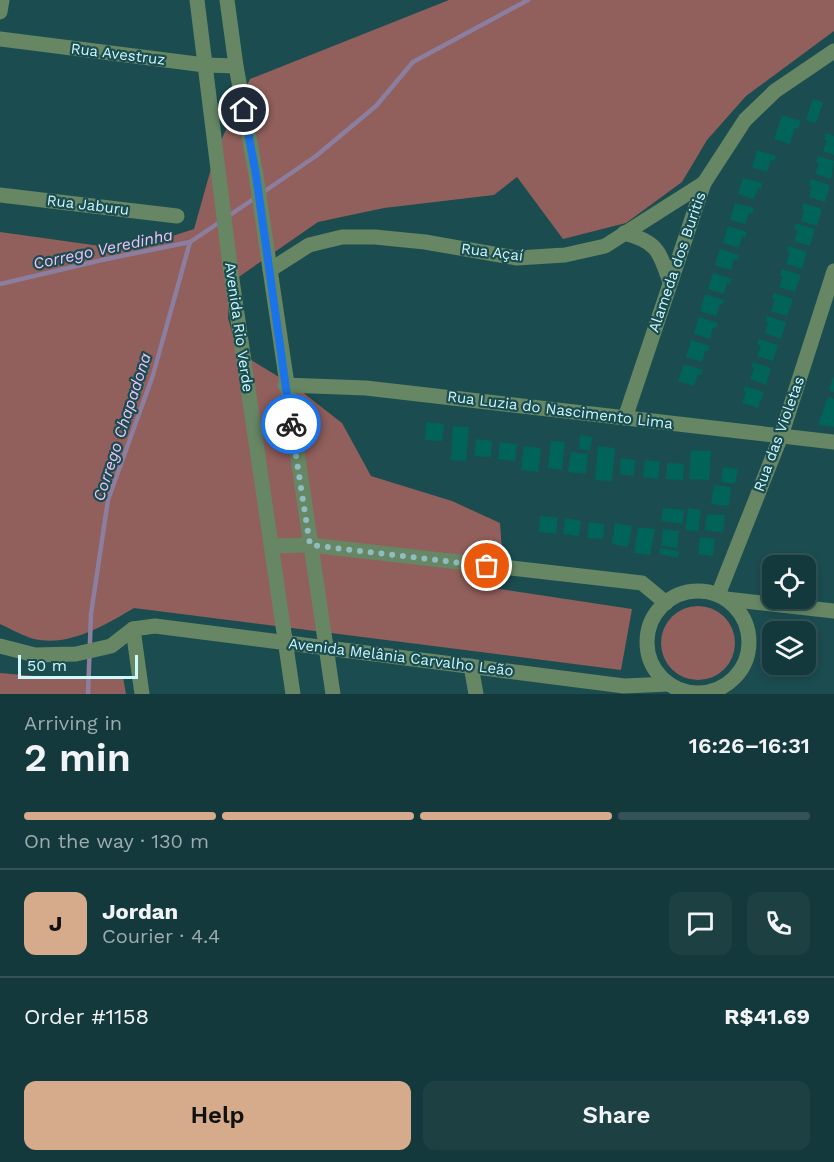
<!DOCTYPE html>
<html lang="en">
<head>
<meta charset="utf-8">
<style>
  :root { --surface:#14393c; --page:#1d4043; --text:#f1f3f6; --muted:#9dacaf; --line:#335356; --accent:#d6ab8b }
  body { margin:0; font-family:"Work Sans",sans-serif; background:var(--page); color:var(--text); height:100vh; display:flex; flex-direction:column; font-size:22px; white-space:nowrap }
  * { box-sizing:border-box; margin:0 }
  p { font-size:20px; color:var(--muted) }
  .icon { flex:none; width:33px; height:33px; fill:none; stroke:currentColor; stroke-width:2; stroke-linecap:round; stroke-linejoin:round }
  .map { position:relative; height:694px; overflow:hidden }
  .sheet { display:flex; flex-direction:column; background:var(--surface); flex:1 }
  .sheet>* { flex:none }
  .fabs { position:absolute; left:762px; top:555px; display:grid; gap:12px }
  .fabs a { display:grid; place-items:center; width:54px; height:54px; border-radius:12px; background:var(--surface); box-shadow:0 3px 9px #0003,0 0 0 2px var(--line); font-size:30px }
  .scale { position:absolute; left:18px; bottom:15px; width:120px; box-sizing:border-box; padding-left:6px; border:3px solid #cdf8fc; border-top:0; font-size:16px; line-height:21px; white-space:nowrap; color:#cdf8fc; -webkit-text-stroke:4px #1b4c50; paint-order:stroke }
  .pin { position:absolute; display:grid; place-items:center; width:51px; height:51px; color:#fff; margin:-26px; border:3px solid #fff; border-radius:50%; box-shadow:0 2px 6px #0007 }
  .courier { position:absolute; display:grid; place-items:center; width:60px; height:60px; margin:-30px; border:4px solid #1a73e8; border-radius:50%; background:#fff; color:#222; box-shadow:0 2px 8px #0007 }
  .summary em { font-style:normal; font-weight:600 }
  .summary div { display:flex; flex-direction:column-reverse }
  .summary { display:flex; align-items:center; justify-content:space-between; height:102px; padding:0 24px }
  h1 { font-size:39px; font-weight:600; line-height:45px }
  .bar { display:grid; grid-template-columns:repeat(4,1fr); gap:9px 6px; align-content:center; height:72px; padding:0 24px }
  .bar i { height:8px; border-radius:4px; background:var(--line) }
  .bar .current { background:var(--accent) }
  .bar p { grid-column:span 4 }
  .line { display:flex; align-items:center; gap:15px; padding:0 24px; border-top:2px solid var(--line) }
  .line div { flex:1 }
  .round { display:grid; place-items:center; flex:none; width:63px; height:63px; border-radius:12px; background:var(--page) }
  .action { display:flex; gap:12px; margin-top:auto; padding:12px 24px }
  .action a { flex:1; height:69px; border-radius:12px; background:var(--accent); color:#111; font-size:24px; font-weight:600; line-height:69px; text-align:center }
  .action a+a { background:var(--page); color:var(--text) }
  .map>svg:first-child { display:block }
  .green { fill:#915f5c }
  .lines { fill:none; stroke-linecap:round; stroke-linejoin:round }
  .stream { stroke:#8c7e9e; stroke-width:4.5 }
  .building { fill:#00645a }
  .minor { stroke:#668664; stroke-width:15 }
  .done { stroke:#8fbcc0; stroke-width:6; stroke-dasharray:0 10.8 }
  .route { stroke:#1a73e8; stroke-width:8 }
  .labels { text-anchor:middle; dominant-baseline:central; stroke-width:4.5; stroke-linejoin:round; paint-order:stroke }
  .street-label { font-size:15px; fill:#cdf8fc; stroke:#1b4c50 }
  .water-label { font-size:16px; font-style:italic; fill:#f2c2f8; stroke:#1b4c50 }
</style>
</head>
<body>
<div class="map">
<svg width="834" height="694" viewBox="0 0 834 694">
  <rect width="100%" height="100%" fill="#1b4c50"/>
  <g class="green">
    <path d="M449 0H834V31L746 96 707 140 682 182 626 223 563 239 517 177 494 195 384 208 318 222 230 283 228 318 238 352 297 388 342 423 371 476 452 501 500 523 502 551 494 588 632 609 621 670 134 608C105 625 70 647 34 639 23 636 11 629 0 624V232L129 250 194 229 216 151 250 79Z"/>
    <circle cx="698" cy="643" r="37"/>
    <path d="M0 673 46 677H123L126 694H0Z"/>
  </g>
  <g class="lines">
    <g class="stream">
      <path d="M262 193 316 156 376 106 413 62 528 0"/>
      <path d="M227 217 255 198"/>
      <path d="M0 284 102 260 190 242 220 222"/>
      <path d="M88 694 91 614 108 500 153 375 190 242"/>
    </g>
  </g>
  <g class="building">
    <path d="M813 99 823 102 816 123 806 120Z"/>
    <path d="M782 115 801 121 798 129 795 128 790 144 774 139Z"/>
    <path d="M826 133 834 136V155L823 151 827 140 824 139Z"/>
    <path d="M757 150 776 156 774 161 771 160 767 172 752 167Z"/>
    <path d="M818 156 834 161 831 179 815 174 819 163 816 162Z"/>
    <path d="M743 178 762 183 761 189 758 188 754 199 738 194Z"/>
    <path d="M811 179 830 185 825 202 809 197 812 186 809 185Z"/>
    <path d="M735 203 754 208 752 214 749 213 745 224 730 220Z"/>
    <path d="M803 203 822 209 817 226 801 221 804 210 802 209Z"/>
    <path d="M796 223 815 229 810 246 794 241 798 230 794 229Z"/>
    <path d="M728 226 747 232 745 237 742 236 739 248 723 243Z"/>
    <path d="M788 246 807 252 802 269 786 264 790 252 787 251Z"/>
    <path d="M720 249 739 255 738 260 734 259 731 270 715 265Z"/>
    <path d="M782 269 801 275 795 292 779 287 783 276 780 275Z"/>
    <path d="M713 273 732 279 730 284 727 283 724 294 708 289Z"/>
    <path d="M774 293 793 299 787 316 771 311 775 299H772Z"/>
    <path d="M705 294 724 300 722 305 720 304 716 316 700 311Z"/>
    <path d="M767 316 786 322 781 339 765 333 768 322 765 321Z"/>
    <path d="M699 317 718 323 716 328H713L710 339 694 334Z"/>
    <path d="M759 339 778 345 773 361 757 356 761 345 757 344Z"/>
    <path d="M691 340 710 346 708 351H705L702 362 686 357Z"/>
    <path d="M753 362 771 368 766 385 750 379 754 368 751 367Z"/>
    <path d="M684 364 703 370 701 375 698 374 694 386 678 381Z"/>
    <path d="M833 377 834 378V392L829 390Z"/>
    <path d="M745 386 764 392 758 408 742 403 746 392 743 391Z"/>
    <path d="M828 397 834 399V427L818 425Z"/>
    <path d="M426 422 444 424 442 441 425 440Z"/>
    <path d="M453 426 469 427 466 461 451 460Z"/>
    <path d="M580 435 592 437 590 450 579 449Z"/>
    <path d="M476 439 492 441 491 457 474 456Z"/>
    <path d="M551 441 565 442 562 470 548 468Z"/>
    <path d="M500 442 517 444 515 461 498 459Z"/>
    <path d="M524 446 541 448 538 472 521 470Z"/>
    <path d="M598 446 615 448 612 481 595 480Z"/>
    <path d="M691 450 711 451 709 480 689 479Z"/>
    <path d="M571 452 588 454 586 474 568 472Z"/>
    <path d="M621 458 635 460 634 476 620 474Z"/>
    <path d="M645 460 660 462 658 479 643 477Z"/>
    <path d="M667 463 684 464 683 480 666 479Z"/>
    <path d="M723 467 738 469 735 484 721 482Z"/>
    <path d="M714 485 731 487 729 506 711 504Z"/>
    <path d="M663 508 684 510 683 524 661 521Z"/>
    <path d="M688 508 701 510 698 531 685 530Z"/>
    <path d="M707 514 725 515 723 532 705 530Z"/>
    <path d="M540 516 558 518 556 534 539 532Z"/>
    <path d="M565 518 581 521 579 536 563 534Z"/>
    <path d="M589 522 604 524 603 539 587 538Z"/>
    <path d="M615 523 632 526 628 547 612 544Z"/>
    <path d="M638 527 655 529 650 555 634 553Z"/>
    <path d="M663 529 679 531 677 548 661 546Z"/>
    <path d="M700 537 715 539 713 556 698 554Z"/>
    <path d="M660 548 679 551 678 558 659 554Z"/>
  </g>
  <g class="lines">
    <g class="minor">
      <path d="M197 0 230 266 293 694"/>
      <path d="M227 0 236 66 256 175 333 694"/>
      <path d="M0 12 2 0"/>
      <path d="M0 39 205 65 236 66"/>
      <path d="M0 195 177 216"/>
      <path d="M624 233C658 242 659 251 670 282"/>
      <path d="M270 270 309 245 342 237H375L425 242 517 258 565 255 605 246 704 183"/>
      <path d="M285 385 366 388 834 442"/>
      <path d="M625 418 704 183 745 120 775 91 834 51"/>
      <path d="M271 546 310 545 642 583 666 603"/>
      <circle cx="698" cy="642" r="51"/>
      <path d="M718 595 781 436 834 271"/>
      <path d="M726 599 834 611"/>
      <path d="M133 629 155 626 624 686 669 684"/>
      <path d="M133 629 142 694"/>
      <path d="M0 646 35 655 76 654 111 646 133 629"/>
      <path d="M471 666 476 694"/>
    </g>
  </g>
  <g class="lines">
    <path class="done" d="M291 424 310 545 487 566"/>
    <path class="route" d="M244 110 256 175 291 424"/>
  </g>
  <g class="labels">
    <g class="street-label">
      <text transform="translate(118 54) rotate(7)">Rua Avestruz</text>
      <text transform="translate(88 205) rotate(7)">Rua Jaburu</text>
      <text transform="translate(492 252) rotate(7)">Rua Açaí</text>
      <text transform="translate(677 262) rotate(-71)">Alameda dos Buritis</text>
      <text transform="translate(239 327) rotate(82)">Avenida Rio Verde</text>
      <text transform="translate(560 410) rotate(7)">Rua Luzia do Nascimento Lima</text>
      <text transform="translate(779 434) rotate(-70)">Rua das Violetas</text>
      <text transform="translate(401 657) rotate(7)">Avenida Melânia Carvalho Leão</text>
    </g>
    <g class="water-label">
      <text transform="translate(103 249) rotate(-12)">Corrego Veredinha</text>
      <text transform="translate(122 427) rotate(-72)">Corrego Chapadona</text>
    </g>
  </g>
</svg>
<div class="fabs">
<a><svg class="icon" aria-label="locate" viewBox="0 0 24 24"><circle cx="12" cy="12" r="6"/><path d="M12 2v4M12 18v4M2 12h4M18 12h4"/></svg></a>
<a><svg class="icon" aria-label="layers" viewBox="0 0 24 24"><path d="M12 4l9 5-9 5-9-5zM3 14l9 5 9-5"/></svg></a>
</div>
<div class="scale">50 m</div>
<div class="pin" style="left:487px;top:566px;background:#ea580c"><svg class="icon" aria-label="bag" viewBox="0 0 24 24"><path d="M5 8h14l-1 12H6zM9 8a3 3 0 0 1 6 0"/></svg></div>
<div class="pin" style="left:244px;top:110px;background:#1f2937"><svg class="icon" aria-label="home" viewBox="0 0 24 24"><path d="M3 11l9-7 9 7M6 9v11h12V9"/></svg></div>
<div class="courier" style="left:291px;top:424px"><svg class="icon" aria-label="bike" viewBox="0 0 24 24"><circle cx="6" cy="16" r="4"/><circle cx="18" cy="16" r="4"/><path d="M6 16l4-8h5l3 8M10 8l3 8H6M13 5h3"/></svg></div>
</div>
<section class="sheet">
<div class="summary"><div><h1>2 min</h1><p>Arriving in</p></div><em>16:26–16:31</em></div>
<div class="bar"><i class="current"></i><i class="current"></i><i class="current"></i><i></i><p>On the way · 130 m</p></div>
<div class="line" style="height:108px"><b class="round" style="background:var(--accent);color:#111">J</b><div><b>Jordan</b><p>Courier · 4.4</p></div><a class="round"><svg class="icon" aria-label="chat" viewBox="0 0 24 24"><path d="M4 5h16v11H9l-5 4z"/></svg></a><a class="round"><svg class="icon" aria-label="phone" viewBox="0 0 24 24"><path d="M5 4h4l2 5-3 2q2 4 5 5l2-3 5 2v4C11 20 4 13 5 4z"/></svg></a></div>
<div class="line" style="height:78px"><div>Order #1158</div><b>R$41.69</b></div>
<div class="action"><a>Help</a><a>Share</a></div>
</section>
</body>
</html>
